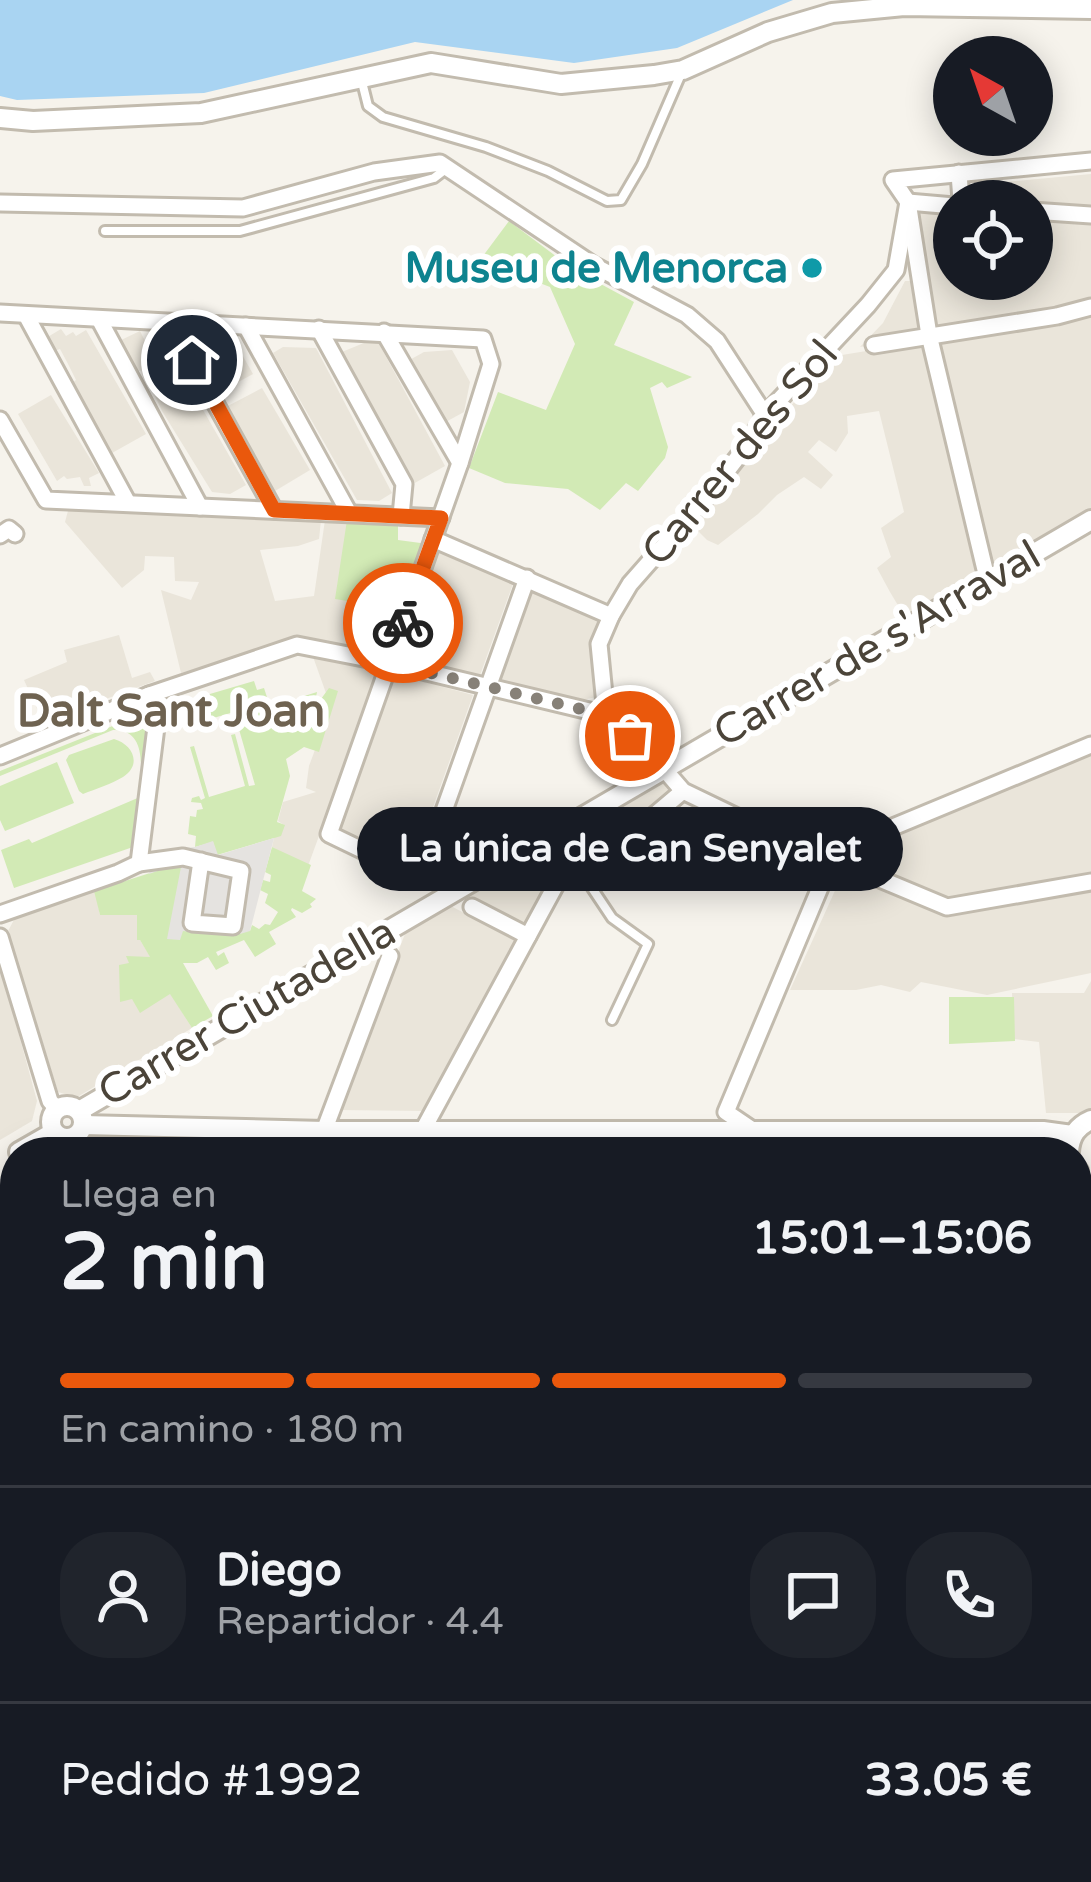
<!DOCTYPE html>
<html lang="es">
<head>
<meta charset="utf-8">
<style>
  :root { --surface:#171b24; --page:#20242c; --text:#f1f3f6; --muted:#9ea1a6; --line:#363941; --accent:#ea580c }
  body { margin:0; font-family:"Varela Round",sans-serif; background:var(--page); color:var(--text); height:100vh; display:flex; flex-direction:column; font-size:45px; white-space:nowrap }
  * { box-sizing:border-box; margin:0 }
  p { font-size:39px; color:var(--muted) }
  .icon { flex:none; width:66px; height:66px; fill:none; stroke:currentColor; stroke-width:2; stroke-linecap:round; stroke-linejoin:round }
  .map { position:relative; flex:1; overflow:hidden }
  .side { position:absolute; left:0px; top:1137px; width:1092px; height:747px; display:flex; flex-direction:column; background:var(--surface); border-radius:48px 48px 0 0; box-shadow:0 6px 30px #0003 }
  .side>* { flex:none }
  .needle { width:78px; rotate:320deg }
  .buttons { position:absolute; left:933px; top:36px; display:grid; gap:24px }
  .buttons a { display:grid; place-items:center; width:120px; height:120px; border-radius:50%; background:var(--surface); box-shadow:0 6px 30px #0003; font-size:60px }
  .pin { position:absolute; display:grid; place-items:center; width:102px; height:102px; color:#fff; margin:-51px; border:6px solid #fff; border-radius:50%; box-shadow:0 3px 12px #0007 }
  .courier { position:absolute; display:grid; place-items:center; width:120px; height:120px; margin:-60px; border:9px solid #ea580c; border-radius:50%; background:#fff; color:#222; box-shadow:0 3px 15px #0007 }
  .bubble { position:absolute; height:84px; border-radius:42px; background:var(--surface); box-shadow:0 6px 30px #0003; font-size:39px; font-weight:800; line-height:84px; text-align:center }
  .headline em { font-style:normal; font-weight:800 }
  .headline div { display:flex; flex-direction:column-reverse }
  .headline { display:flex; align-items:center; justify-content:space-between; height:204px; padding:0 60px }
  h1 { font-size:78px; font-weight:800; line-height:90px }
  .bar { display:grid; grid-template-columns:repeat(4,1fr); gap:18px 12px; align-content:center; height:144px; padding:0 60px }
  .bar i { height:15px; border-radius:9px; background:var(--line) }
  .bar .active { background:var(--accent) }
  .bar p { grid-column:span 4 }
  .line { display:flex; align-items:center; gap:30px; padding:0 60px; border-top:3px solid var(--line) }
  .line div { flex:1 }
  .round { display:grid; place-items:center; flex:none; width:126px; height:126px; border-radius:48px; background:var(--page) }
  .map>svg:first-child { display:block }
  .residential { fill:#eae5da }
  .green { fill:#d2eab5 }
  .parking { fill:#e5e3e0 }
  .water { fill:#a9d4f2 }
  .lines { fill:none; stroke-linecap:round; stroke-linejoin:round }
  .service-casing { stroke:#c2bbae; stroke-width:14 }
  .minor-casing { stroke:#c2bbae; stroke-width:21 }
  .tertiary-casing { stroke:#c2bbae; stroke-width:24 }
  .service { stroke:#fff; stroke-width:8 }
  .minor { stroke:#fff; stroke-width:15 }
  .tertiary { stroke:#fff; stroke-width:18 }
  .done { stroke:#878178; stroke-width:12; stroke-dasharray:0 21.6 }
  .route { stroke:#ea580c; stroke-width:15 }
  .culture-dot { fill:#0f9aa8; stroke:#fff; stroke-width:4.5 }
  .labels { text-anchor:middle; dominant-baseline:central; stroke-width:12; stroke-linejoin:round; paint-order:stroke }
  .culture-label { font-size:42px; font-weight:bold; fill:#0d838f; stroke:#fff; text-anchor:end }
  .street-label { font-size:42px; fill:#4b4439; stroke:#fff }
  .neighbourhood-label { font-size:45px; font-weight:bold; fill:#6e6250; stroke:#fff }
</style>
</head>
<body>
<div class="map">
<svg width="1091" height="1882" viewBox="0 0 1091 1882">
  <rect width="100%" height="100%" fill="#f6f3ec"/>
  <g class="residential">
    <path d="M1091 174V213L1032 209V201H963L961 186Z"/>
    <path d="M913 213 954 214V279H1032V219L1091 224V303L935 330Z"/>
    <path d="M905 281H912L925 335 860 347 883 323Z"/>
    <path d="M1091 315V511L988 568 936 340Z"/>
    <path d="M61 329 66 336 73 332 76 336 86 330 146 434 112 453 72 383 76 380 67 362 60 349 54 351 46 338Z"/>
    <path d="M140 331 145 341 159 333 246 485 230 494 212 492 162 411 143 370 136 372 119 341Z"/>
    <path d="M376 338 445 466 413 484 337 354Z"/>
    <path d="M190 341 236 344 253 374 218 393Z"/>
    <path d="M927 341 981 575 905 617 890 592 877 568 891 557 881 528 904 512 879 411 847 416 848 433 836 452 819 440 808 452 833 475 821 489 804 477 777 495 758 514 718 545 707 540 691 524 812 381 842 355Z"/>
    <path d="M283 347 316 348 392 493 379 501 357 500 273 353Z"/>
    <path d="M452 350 470 382 464 412 442 424 406 362 424 352Z"/>
    <path d="M262 388 310 470 275 491 224 408Z"/>
    <path d="M51 395 99 473 89 478 91 486H84L80 477 67 479 64 476 57 481 18 414Z"/>
    <path d="M69 507 321 520 319 539 298 546 260 550 275 601 314 596 325 520H347L384 607 389 588 408 594 384 657 310 640 297 639 181 673 161 590 191 600 199 582 175 581 174 557 145 556 144 570 122 588 65 522Z"/>
    <path d="M438 547 514 581 479 678 397 659Z"/>
    <path d="M531 588 601 619 591 654 597 697 577 701 497 681Z"/>
    <path d="M119 635 132 678 150 672 155 681 43 722 24 680 67 662 64 650Z"/>
    <path d="M312 654 379 672 308 866 272 847 274 838 284 825 278 821 283 802 316 792 306 788 309 766 331 707Z"/>
    <path d="M391 673 473 695 411 869 335 831Z"/>
    <path d="M1091 751V877L965 900H936L860 864 867 843Z"/>
    <path d="M666 780 675 790 629 831 555 874 526 929 463 898Z"/>
    <path d="M843 873 934 910 957 914 1091 889V973L987 995 921 982 910 992 881 985 856 990H790Z"/>
    <path d="M95 889 100 915H137L140 940 151 958 129 963 132 999 150 1005 170 993 192 1028 79 1096 68 1095 58 1092 8 931 15 918Z"/>
    <path d="M449 905 519 942 428 1111 339 1110 406 931Z"/>
    <path d="M0 965 37 1101 32 1121 0 1140Z"/>
    <path d="M1091 981V1113H1046L1039 1042 1014 1039 1012 993H1084Z"/>
    <path d="M347 1143 350 1152H53L64 1145Z"/>
    <path d="M15 1174V1266L0 1268V1183Z"/>
    <path d="M1077 1536 1091 1557V1651L1077 1629Z"/>
  </g>
  <g class="green">
    <path d="M509 221 573 269 634 302 614 345 692 377 667 388 662 382 650 388 668 447 665 458 638 491 626 483 600 510 568 489 505 483 469 468 498 392 546 410 575 344 550 287 480 260Z"/>
    <path d="M347 520 398 524V540L428 544 408 594 389 588 383 607 335 599Z"/>
    <path d="M254 681 257 690 264 688 275 722 281 719 280 713 300 706 298 698 317 692 316 697 321 699 329 688 338 691 319 752 304 747 286 759 290 776 277 822 285 825 281 836 217 855 213 842 195 847 196 836 188 834 190 816 196 817 197 810 203 809 201 803 191 802 192 798 199 796 201 800 205 798 190 747 194 746 209 797 245 786 231 735 235 734 249 786 255 785 234 712 179 728 175 714 186 701Z"/>
    <path d="M135 717C153 729 146 750 144 769L141 767C141 747 136 729 113 730L0 776V771Z"/>
    <path d="M114 739C132 744 143 764 123 777 111 784 96 789 83 794L79 791 66 760 69 755Z"/>
    <path d="M57 762 74 803 5 831 0 820V786Z"/>
    <path d="M140 797 133 847 14 888 1 850 29 839 32 843Z"/>
    <path d="M272 847 311 865 302 891 316 899 310 904 312 907 302 913 292 908 291 910 296 917 269 932 276 944 255 957 244 940 216 952 218 956 224 952 229 963 216 970 208 957 197 963H183L213 1016 192 1028 170 994 140 1013 132 999 120 1002 119 965 129 963 126 956 150 957 140 940H137V915H100L94 891 178 864 181 867 182 931H250L252 925 259 929 265 924 270 925 278 912 265 903 268 894 260 890 263 880 270 882 271 875 265 872Z"/>
    <path d="M949 997H1014L1015 1041 949 1044Z"/>
    <path d="M320 1869H398L391 1882H313Z"/>
  </g>
  <g class="parking">
    <path d="M274 838 250 931 240 934H209L183 931 180 940 167 939 181 867 177 864 149 874 152 851 195 847 213 841 218 855Z"/>
    <path d="M0 1291 15 1297V1374L11 1379 0 1373Z"/>
  </g>
  <path class="water" d="M0 0H793L677 48 574 63 415 42 204 93 17 100 0 96Z"/>
  <g class="lines">
    <g class="service-casing">
      <g id="service">
        <path d="M361 78 368 106 383 117 486 147 548 171 607 201 621 200 642 164 681 74"/>
        <path d="M105 231H240L434 178 447 168"/>
        <path d="M578 867 612 918 648 944 612 1020"/>
      </g>
    </g>
    <g class="minor-casing">
      <g id="minor">
        <path d="M959 173 961 201"/>
        <path d="M908 202 954 206"/>
        <path d="M0 203 243 208 374 172 440 163 593 265 687 315 717 341 765 415"/>
        <path d="M1032 211 1091 215"/>
        <path d="M0 313 483 339 491 364 460 463 329 834 420 878 527 578"/>
        <path d="M27 317 128 503"/>
        <path d="M99 319 200 507"/>
        <path d="M171 323 274 510"/>
        <path d="M246 326 349 513"/>
        <path d="M319 329 404 484 401 516"/>
        <path d="M384 332 460 463"/>
        <path d="M874 345 1057 316 1091 307"/>
        <path d="M0 420 46 500 441 518"/>
        <path d="M0 535 9 529 15 534"/>
        <path d="M433 539 611 616"/>
        <path d="M987 578 929 335 908 202 893 180 1091 161"/>
        <path d="M606 715 599 644 611 616 630 584 710 493 748 444 765 415 868 305 896 270 908 202"/>
        <path d="M0 756 149 695 297 645 389 663 606 715 664 769 683 791 820 857 832 859 947 907 1091 882"/>
        <path d="M823 856 1091 745"/>
        <path d="M139 863 183 857 241 871 233 926 192 923 201 861"/>
        <path d="M472 907 528 936"/>
        <path d="M0 914 118 873 139 863 156 727 149 695"/>
        <path d="M0 937 50 1101 57 1109"/>
        <path d="M423 1130 559 879 632 834 683 791"/>
        <path d="M324 1131 390 956"/>
        <path d="M754 1131 726 1112 832 859"/>
        <path d="M622 1132 623 1152"/>
        <path d="M1077 1247 1091 1253"/>
        <path d="M1077 1504 1091 1525"/>
        <path d="M0 1688 15 1701"/>
        <path d="M1077 1865 1091 1854"/>
        <path d="M205 1869 221 1882"/>
        <path d="M909 1869 917 1882"/>
        <path d="M169 1882 179 1869"/>
        <path d="M1055 1882 1072 1869"/>
      </g>
    </g>
    <g class="tertiary-casing">
      <g id="tertiary">
        <path d="M0 118 33 121 201 113 431 63 561 84 654 75 683 70 768 32 832 13 904 6 1091 9"/>
        <circle cx="67" cy="1122" r="16"/>
        <path d="M79 1111 1091 520"/>
        <path d="M83 1125 324 1131H1043L1072 1135"/>
        <path d="M19 1152 54 1132"/>
        <path d="M1069 1152C1070 1136 1077 1126 1091 1120"/>
        <path d="M1077 1200 1078 1171"/>
        <path d="M1077 1239 1091 1218"/>
        <path d="M0 1450 15 1459"/>
        <path d="M0 1610 15 1596"/>
        <path d="M731 1869 753 1882"/>
        <path d="M789 1869 812 1882"/>
        <path d="M601 1882 607 1869"/>
      </g>
    </g>
    <use href="#service" class="service"/>
    <use href="#minor" class="minor"/>
    <use href="#tertiary" class="tertiary"/>
  </g>
  <g class="lines">
    <path class="done" d="M403 623 389 663 606 715 630 736"/>
    <path class="route" d="M192 360 274 510 441 518 403 623"/>
  </g>
  <circle class="culture-dot" cx="812" cy="268" r="12"/>
  <g class="labels">
    <g class="culture-label">
      <text x="788" y="268">Museu de Menorca</text>
    </g>
    <g class="street-label">
      <text transform="translate(740 453) rotate(-50)">Carrer des Sol</text>
      <text transform="translate(877 644) rotate(-30)">Carrer de s'Arraval</text>
      <text transform="translate(247 1012) rotate(-30)">Carrer Ciutadella</text>
    </g>
    <g class="neighbourhood-label">
      <text x="171" y="712">Dalt Sant Joan</text>
    </g>
  </g>
</svg>
<div class="buttons">
<a><svg class="needle" viewBox="-14 -14 28 28"><path d="M0-13l5 13h-10z" fill="#e53935"/><path d="M0 13l5-13h-10z" fill="#9ea1a6"/></svg></a>
<a><svg class="icon" aria-label="locate" viewBox="0 0 24 24"><circle cx="12" cy="12" r="6"/><path d="M12 2v4M12 18v4M2 12h4M18 12h4"/></svg></a>
</div>
<div class="pin" style="left:630px;top:736px;background:#ea580c"><svg class="icon" aria-label="bag" viewBox="0 0 24 24"><path d="M5 8h14l-1 12H6zM9 8a3 3 0 0 1 6 0"/></svg></div>
<div class="pin" style="left:192px;top:360px;background:#1f2937"><svg class="icon" aria-label="home" viewBox="0 0 24 24"><path d="M3 11l9-7 9 7M6 9v11h12V9"/></svg></div>
<div class="courier" style="left:403px;top:623px"><svg class="icon" aria-label="bike" viewBox="0 0 24 24"><circle cx="6" cy="16" r="4"/><circle cx="18" cy="16" r="4"/><path d="M6 16l4-8h5l3 8M10 8l3 8H6M13 5h3"/></svg></div>
<div class="bubble" style="left:357px;top:807px;width:546px">La única de Can Senyalet</div>
<section class="side">
<div class="headline"><div><h1>2 min</h1><p>Llega en</p></div><em>15:01–15:06</em></div>
<div class="bar"><i class="active"></i><i class="active"></i><i class="active"></i><i></i><p>En camino · 180 m</p></div>
<div class="line" style="height:216px"><a class="round"><svg class="icon" aria-label="person" viewBox="0 0 24 24"><circle cx="12" cy="8" r="4"/><path d="M4 21q1-7 8-7t8 7"/></svg></a><div><b>Diego</b><p>Repartidor · 4.4</p></div><a class="round"><svg class="icon" aria-label="chat" viewBox="0 0 24 24"><path d="M4 5h16v11H9l-5 4z"/></svg></a><a class="round"><svg class="icon" aria-label="phone" viewBox="0 0 24 24"><path d="M5 4h4l2 5-3 2q2 4 5 5l2-3 5 2v4C11 20 4 13 5 4z"/></svg></a></div>
<div class="line" style="height:156px"><div>Pedido #1992</div><b>33.05 €</b></div>
</section>
</div>
</body>
</html>
